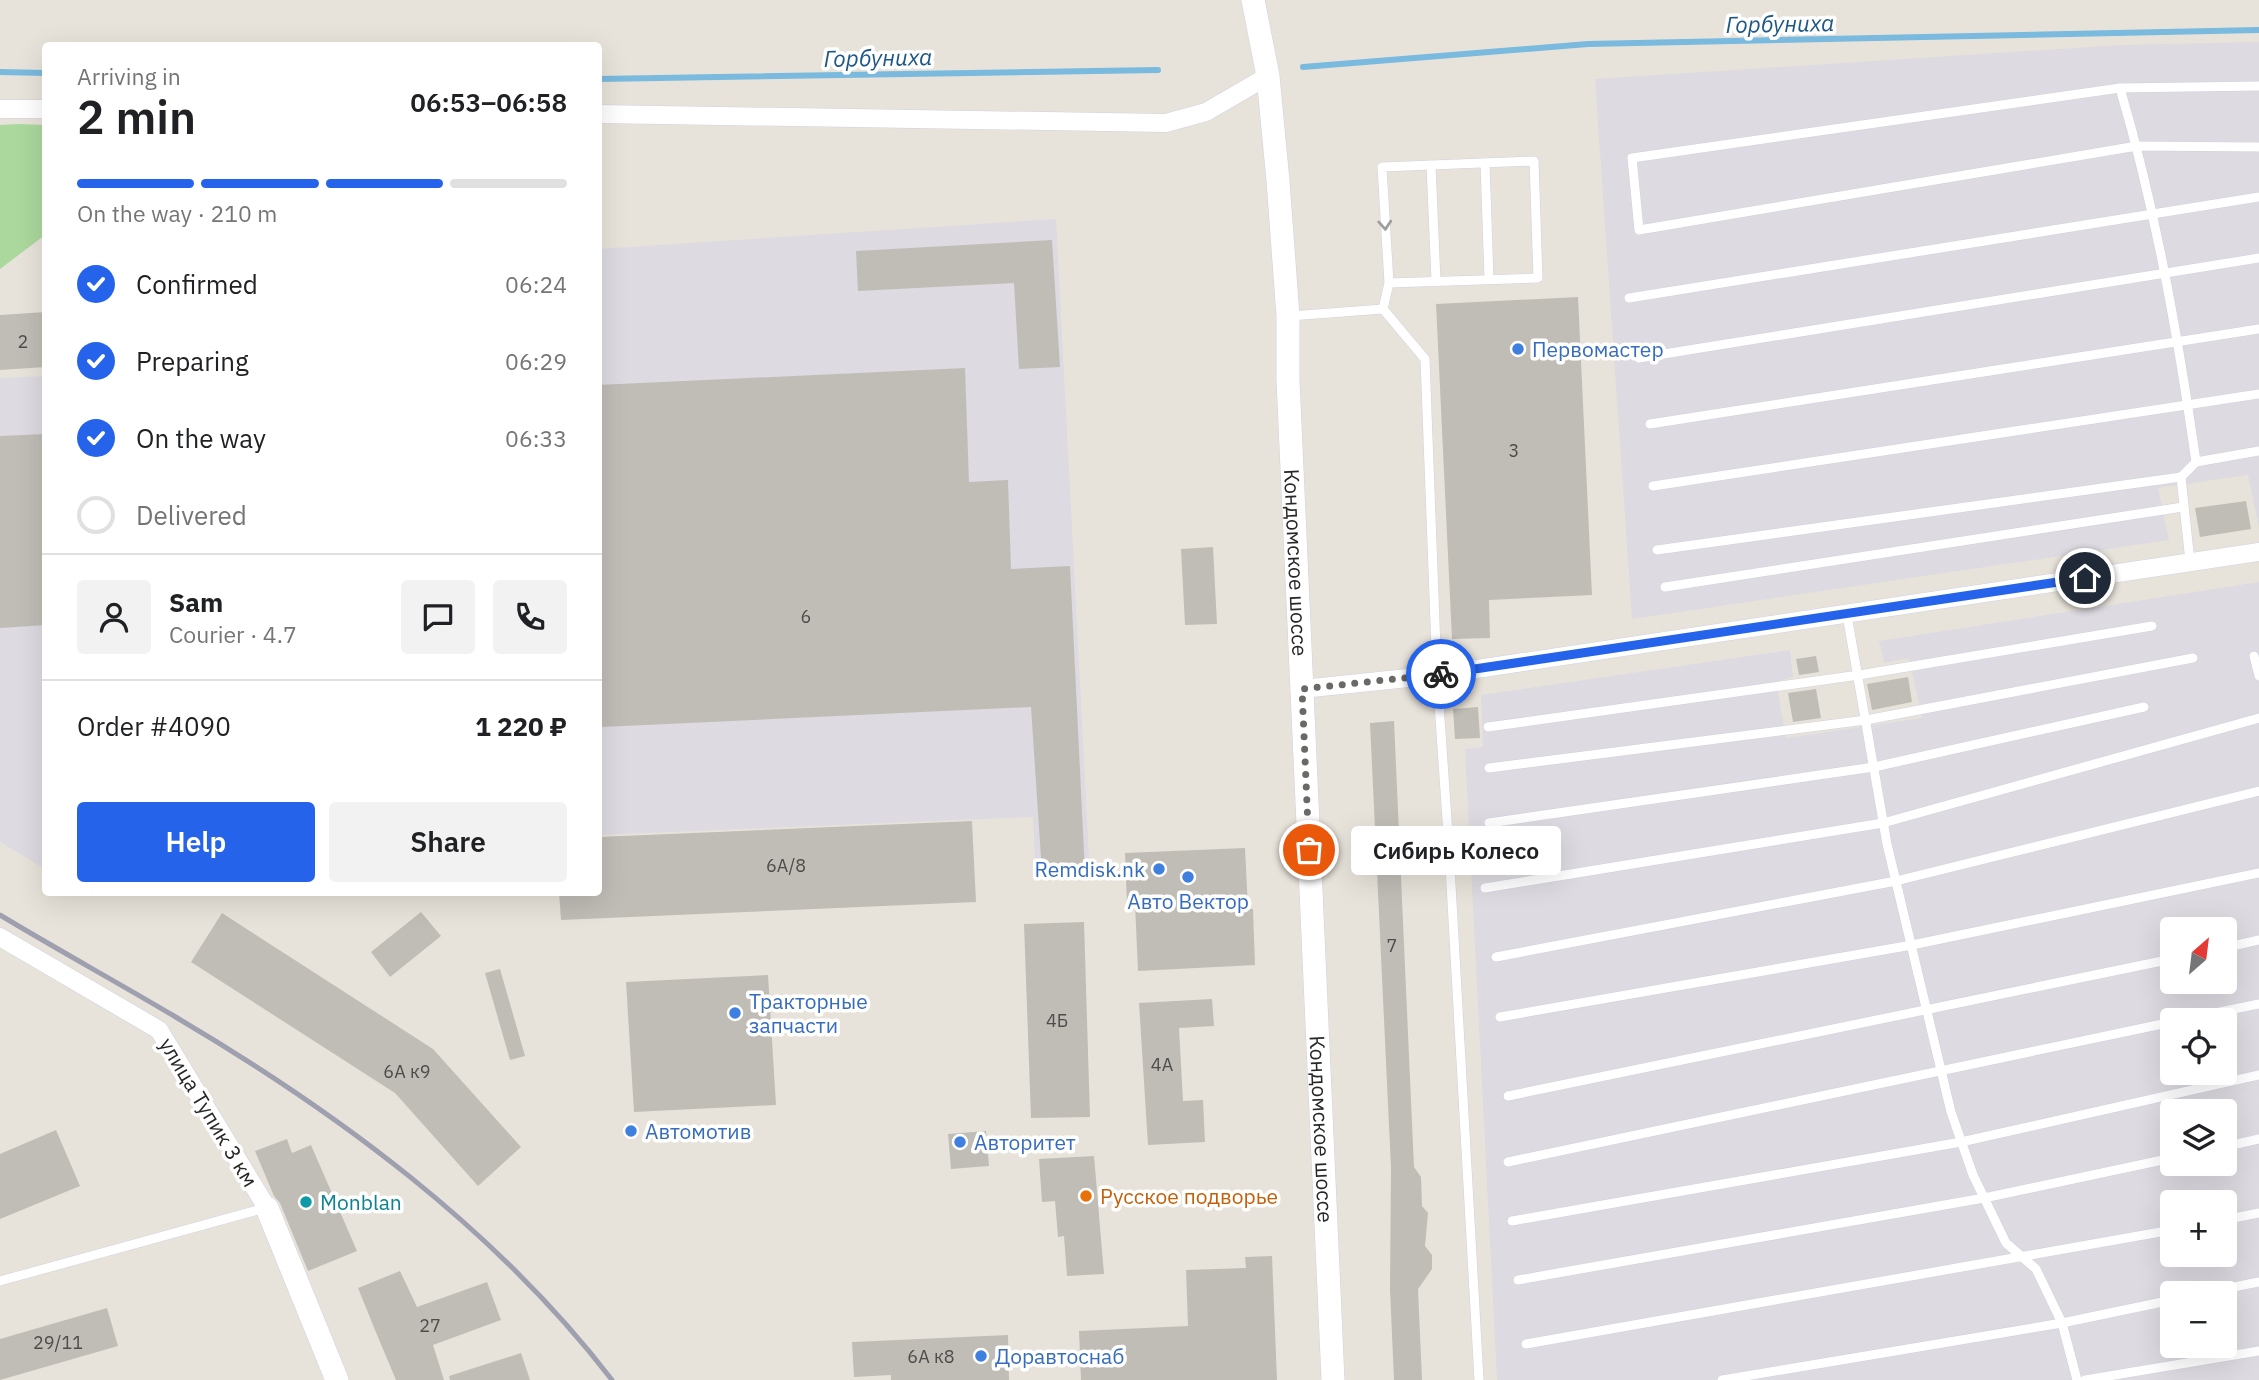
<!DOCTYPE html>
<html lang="en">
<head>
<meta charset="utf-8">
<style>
  :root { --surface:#fff; --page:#f2f2f2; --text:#202124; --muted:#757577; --line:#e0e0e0; --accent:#2563eb }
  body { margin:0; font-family:"IBM Plex Sans",sans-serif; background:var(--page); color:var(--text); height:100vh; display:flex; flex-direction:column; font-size:26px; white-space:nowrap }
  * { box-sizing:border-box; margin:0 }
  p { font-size:23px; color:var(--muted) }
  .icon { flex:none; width:38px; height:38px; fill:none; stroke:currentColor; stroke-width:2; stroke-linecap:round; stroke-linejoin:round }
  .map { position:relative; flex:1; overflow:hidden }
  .sheet { position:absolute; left:42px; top:42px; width:560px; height:854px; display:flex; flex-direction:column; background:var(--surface); border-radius:7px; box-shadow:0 7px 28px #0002 }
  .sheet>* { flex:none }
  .needle { width:46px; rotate:28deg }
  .fabs { position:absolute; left:2160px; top:917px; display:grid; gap:14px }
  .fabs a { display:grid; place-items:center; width:77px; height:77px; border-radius:7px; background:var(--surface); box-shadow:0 7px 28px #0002; font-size:35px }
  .pin { position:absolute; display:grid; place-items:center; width:60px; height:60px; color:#fff; margin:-30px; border:4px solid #fff; border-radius:50%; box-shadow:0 2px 7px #0007 }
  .courier { position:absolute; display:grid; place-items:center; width:70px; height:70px; margin:-35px; border:5px solid #2563eb; border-radius:50%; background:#fff; color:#222; box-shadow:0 2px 9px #0007 }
  .bubble { position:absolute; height:49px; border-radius:7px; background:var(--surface); box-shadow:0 7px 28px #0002; font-size:23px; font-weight:600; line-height:49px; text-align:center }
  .overview em { font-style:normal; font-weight:600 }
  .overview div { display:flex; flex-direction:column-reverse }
  .overview { display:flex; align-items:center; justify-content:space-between; height:119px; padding:0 35px }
  h1 { font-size:46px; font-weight:600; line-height:52px }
  .bar { display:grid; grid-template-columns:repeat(4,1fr); gap:10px 7px; align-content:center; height:84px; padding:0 35px }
  .bar i { height:9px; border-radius:5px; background:var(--line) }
  .bar .on { background:var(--accent) }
  .bar p { grid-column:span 4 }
  .line { display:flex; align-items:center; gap:18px; padding:0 35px; border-top:2px solid var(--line) }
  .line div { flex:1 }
  .round { display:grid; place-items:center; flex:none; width:74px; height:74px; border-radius:7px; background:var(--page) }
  ol { padding:0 35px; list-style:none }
  li { display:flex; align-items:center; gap:21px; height:77px }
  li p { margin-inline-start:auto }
  li .icon { padding:7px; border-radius:50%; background:var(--accent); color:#fff; stroke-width:4 }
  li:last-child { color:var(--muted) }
  li i { width:38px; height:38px; border:4px solid var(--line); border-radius:50% }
  .primary-button { display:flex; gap:14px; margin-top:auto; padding:14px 35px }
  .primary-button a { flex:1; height:80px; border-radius:7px; background:var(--accent); color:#fff; font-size:28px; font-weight:600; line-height:80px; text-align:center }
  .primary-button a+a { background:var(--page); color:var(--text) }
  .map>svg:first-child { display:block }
  .industrial { fill:#dddae1; fill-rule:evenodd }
  .green { fill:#abd89d }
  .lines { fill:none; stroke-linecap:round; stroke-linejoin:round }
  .stream { stroke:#79bade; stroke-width:6 }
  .building { fill:#c0bdb7 }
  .service-casing { stroke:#d0d1de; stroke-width:10 }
  .minor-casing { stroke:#d0d1de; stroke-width:19 }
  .tertiary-casing { stroke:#d0d1de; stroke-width:24 }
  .service { stroke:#fff; stroke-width:9 }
  .minor { stroke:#fff; stroke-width:18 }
  .tertiary { stroke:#fff; stroke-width:23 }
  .rail { stroke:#9e9faf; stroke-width:5 }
  .oneway { stroke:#9e9e9e }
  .done { stroke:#6b6966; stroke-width:7; stroke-dasharray:0 12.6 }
  .route { stroke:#2563eb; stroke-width:9 }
  .shop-dot { fill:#3f7fe0; stroke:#fff; stroke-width:2.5 }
  .food-dot { fill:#e8710a; stroke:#fff; stroke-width:2.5 }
  .culture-dot { fill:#0f9aa8; stroke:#fff; stroke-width:2.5 }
  .labels { text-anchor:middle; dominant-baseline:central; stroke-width:7; stroke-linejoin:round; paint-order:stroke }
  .number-label { font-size:18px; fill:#4d4c4b }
  .shop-label { font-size:21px; fill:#366cbe; stroke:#fff; text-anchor:start }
  .street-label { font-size:21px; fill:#272727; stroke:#fff }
  .food-label { font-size:21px; fill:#c56008; stroke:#fff; text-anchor:start }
  .culture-label { font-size:21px; fill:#0d838f; stroke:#fff; text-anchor:start }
  .water-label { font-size:23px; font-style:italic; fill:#1d5785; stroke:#fff }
</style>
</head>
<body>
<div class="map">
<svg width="2259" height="1380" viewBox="0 0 2259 1380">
  <rect width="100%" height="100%" fill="#e8e3da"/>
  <g class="industrial">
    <path d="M2259 42V527L2248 475 2158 488 2169 540 1632 619 1595 79 2121 45Z"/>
    <path d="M1056 219 1090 877 1036 878 1033 817 599 835 598 249Z"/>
    <path d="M45 376V869L0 842V378Z"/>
    <path d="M2259 582V1380H1497L1465 749 1483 747 1481 695 1790 650 1793 677 1776 682 1786 738 1922 718 1909 658 1884 663 1879 641ZM2172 929H2224V982H2172ZM2172 1020H2224V1073H2172ZM2172 1111H2224V1164H2172ZM2172 1202H2224V1255H2172ZM2172 1293H2224V1346H2172Z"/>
  </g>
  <path class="green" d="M18 124 45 125V235L0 269V125Z"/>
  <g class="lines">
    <g class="stream">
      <path d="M1303 67 1588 44 2259 30"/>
      <path d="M0 72 46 73"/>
      <path d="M598 79 1158 70"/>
    </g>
  </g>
  <g class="building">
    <path d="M1052 240 1060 367 1019 369 1014 283 858 291 856 251Z"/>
    <path d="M1578 297 1592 595 1489 600 1490 638 1452 639 1436 304Z"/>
    <path d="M46 312V367L0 370V315Z"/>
    <path d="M965 368 969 482 1008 480 1011 569 1070 566 1085 873H1042L1031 707 602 727 598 664V385Z"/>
    <path d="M46 434V625L0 628V436Z"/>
    <path d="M2246 501 2251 529 2200 537 2195 508Z"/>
    <path d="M1213 547 1217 624 1185 625 1181 549Z"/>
    <path d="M1816 656 1819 672 1799 675 1796 659Z"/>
    <path d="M1908 677 1912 702 1872 710 1867 684Z"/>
    <path d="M1816 689 1821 718 1793 722 1788 693Z"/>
    <path d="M1478 707 1480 738 1455 739 1453 709Z"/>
    <path d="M1394 721 1414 1167 1421 1177 1422 1206 1428 1213 1425 1246 1432 1255V1269L1418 1289 1422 1380H1394L1390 1290 1391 1168 1370 723Z"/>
    <path d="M972 821 976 902 561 920 559 892H598V837Z"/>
    <path d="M1245 848 1248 909H1253L1255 965 1138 971 1135 904 1127 905 1125 853Z"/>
    <path d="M421 912 441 936 390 977 371 952Z"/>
    <path d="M222 913 433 1049 521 1147 478 1186 395 1093 191 962Z"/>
    <path d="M1084 922 1090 1117 1031 1118 1024 924Z"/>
    <path d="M500 969 525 1056 510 1060 485 973Z"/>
    <path d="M768 975 776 1105 634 1112 626 982Z"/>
    <path d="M1212 999 1214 1026 1179 1028 1183 1101 1203 1100 1205 1142 1148 1145 1139 1003Z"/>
    <path d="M56 1130 80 1186 0 1219V1154Z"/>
    <path d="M986 1131 989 1166 951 1169 948 1134Z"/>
    <path d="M287 1139 292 1153 311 1145 357 1251 308 1271 280 1203 274 1196 255 1151Z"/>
    <path d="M1094 1156 1104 1274 1067 1276 1064 1236 1058 1237 1055 1201 1042 1202 1039 1159Z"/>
    <path d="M1272 1256 1277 1380H1081L1079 1331 1188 1326 1186 1270 1246 1268 1245 1257Z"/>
    <path d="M400 1271 417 1307 487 1282 501 1320 433 1345 444 1380H396L375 1330 358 1288Z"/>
    <path d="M107 1308 118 1346 0 1380V1339Z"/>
    <path d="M1008 1335 1009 1380H891V1375L854 1377 852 1342Z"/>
    <path d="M521 1353 530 1380H450L449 1376Z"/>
  </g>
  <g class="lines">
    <g class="service-casing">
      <g id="service">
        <path d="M2259 86 2120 88 1632 158 1639 230 2137 146 2259 147"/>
        <path d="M2120 88C2156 211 2178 336 2196 462L2181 477 2190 562"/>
        <path d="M1485 163 1489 279"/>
        <path d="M1431 165 1436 281"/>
        <path d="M1629 298 2259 197"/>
        <path d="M1383 309 1425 359 1437 675 1449 849 1479 1380"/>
        <path d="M1383 309 1389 283 1382 167 1534 161 1538 278 1389 283"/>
        <path d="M1290 316 1383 309"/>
        <path d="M1639 358 2259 258"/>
        <path d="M1650 424 2259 329"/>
        <path d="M2196 462 2259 451"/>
        <path d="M1653 486 2259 394"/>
        <path d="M1657 550 2181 477"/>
        <path d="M1665 587 2183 507"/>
        <path d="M1847 615 1887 844 1951 1112 1973 1175 2006 1243 2036 1269 2062 1323 2077 1380"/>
        <path d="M2254 656 2259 676"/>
        <path d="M1488 727 1859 675 2152 626"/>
        <path d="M1489 768 1866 720 2193 658"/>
        <path d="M1489 823 1874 767 2144 707"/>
        <path d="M1485 888 1883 823 2259 718"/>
        <path d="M2224 948 2259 940"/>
        <path d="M1496 957 1896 881 2259 791"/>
        <path d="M1500 1017 1912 945 2259 873"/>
        <path d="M2180 1020 2259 1004"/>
        <path d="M1508 1096 2172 959"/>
        <path d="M2224 1147 2259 1139"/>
        <path d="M1508 1162 2172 1022"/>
        <path d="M2224 1220 2259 1213"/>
        <path d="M1512 1221 1961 1142 2259 1075"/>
        <path d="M1518 1280 1984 1198 2172 1158"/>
        <path d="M0 1281 265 1208"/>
        <path d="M2204 1293 2259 1282"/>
        <path d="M1526 1344 2172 1230"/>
        <path d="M1722 1380 2062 1323 2172 1300"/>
        <path d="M2085 1380 2259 1351"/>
      </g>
    </g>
    <g class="minor-casing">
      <g id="minor">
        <path d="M0 109H46"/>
        <path d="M598 114 1166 123 1206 112 1268 76"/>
        <path d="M1302 689 1437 675 2259 552"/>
        <path d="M0 937 159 1030 267 1208"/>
      </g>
    </g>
    <g class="tertiary-casing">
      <g id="tertiary">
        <path id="s1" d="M1253 0 1268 76 1278 181 1288 316V380L1333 1380"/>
        <path d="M267 1208 337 1380"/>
      </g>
    </g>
    <use href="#service" class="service"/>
    <use href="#minor" class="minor"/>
    <use href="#tertiary" class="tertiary"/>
    <path class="rail" d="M0 915C58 950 117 982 174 1016 337 1112 496 1229 612 1380"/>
  </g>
  <defs><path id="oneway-chevron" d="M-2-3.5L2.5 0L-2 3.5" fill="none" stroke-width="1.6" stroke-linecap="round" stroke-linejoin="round" transform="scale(1.75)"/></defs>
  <use class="oneway" href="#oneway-chevron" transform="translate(1385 225) rotate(86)"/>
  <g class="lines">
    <path class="done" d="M1309 850 1302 689 1441 674"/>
    <path class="route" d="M1441 674 2085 578"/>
  </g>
  <g class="shop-dot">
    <circle cx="1518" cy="349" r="7"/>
    <circle cx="1159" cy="869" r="7"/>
    <circle cx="1188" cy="877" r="7"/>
    <circle cx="735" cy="1013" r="7"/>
    <circle cx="631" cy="1131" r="7"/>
    <circle cx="960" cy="1142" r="7"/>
    <circle cx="981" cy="1356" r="7"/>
  </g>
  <circle class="food-dot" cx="1086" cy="1196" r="7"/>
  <circle class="culture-dot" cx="306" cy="1202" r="7"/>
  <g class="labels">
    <g class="number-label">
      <text x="23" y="341">2</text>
      <text x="1514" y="450">3</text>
      <text x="806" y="616">6</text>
      <text x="786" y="865">6А/8</text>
      <text x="1392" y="945">7</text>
      <text x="1057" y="1020">4Б</text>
      <text x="1162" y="1064">4А</text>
      <text x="407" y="1071">6А к9</text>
      <text x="430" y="1325">27</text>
      <text x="58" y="1342">29/11</text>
      <text x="931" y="1356">6А к8</text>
    </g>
    <g class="shop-label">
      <text x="1532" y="349">Первомастер</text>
      <text x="1145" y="869" text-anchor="end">Remdisk.nk</text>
      <text x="1188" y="901" text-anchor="middle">Авто Вектор</text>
      <text x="749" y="1001">Тракторные<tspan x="749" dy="24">запчасти</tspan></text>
      <text x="645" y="1131">Автомотив</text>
      <text x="974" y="1142">Авторитет</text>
      <text x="995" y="1356">Доравтоснаб</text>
    </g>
    <g class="street-label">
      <text stroke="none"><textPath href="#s1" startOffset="565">Кондомское шоссе</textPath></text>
      <text transform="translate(209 1112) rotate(59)">улица Тупик 3 км</text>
      <text stroke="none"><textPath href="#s1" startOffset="1132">Кондомское шоссе</textPath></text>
    </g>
    <g class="food-label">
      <text x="1100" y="1196">Русское подворье</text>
    </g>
    <g class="culture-label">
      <text x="320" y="1202">Monblan</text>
    </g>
    <g class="water-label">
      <text transform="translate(1780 23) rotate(-1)">Горбуниха</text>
      <text transform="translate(878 57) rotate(-1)">Горбуниха</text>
    </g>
  </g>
</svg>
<div class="fabs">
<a><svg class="needle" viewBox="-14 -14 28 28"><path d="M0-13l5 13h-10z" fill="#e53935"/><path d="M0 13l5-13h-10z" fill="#757577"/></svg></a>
<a><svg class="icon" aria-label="locate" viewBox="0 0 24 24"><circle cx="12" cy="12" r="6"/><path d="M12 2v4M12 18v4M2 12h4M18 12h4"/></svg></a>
<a><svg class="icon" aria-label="layers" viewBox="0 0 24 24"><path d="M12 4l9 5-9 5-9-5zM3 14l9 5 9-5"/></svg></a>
<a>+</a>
<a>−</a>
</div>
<div class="pin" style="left:1309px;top:850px;background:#ea580c"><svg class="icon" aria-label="bag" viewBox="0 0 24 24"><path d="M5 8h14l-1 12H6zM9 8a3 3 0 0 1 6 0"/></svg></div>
<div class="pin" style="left:2085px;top:578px;background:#1f2937"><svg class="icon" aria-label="home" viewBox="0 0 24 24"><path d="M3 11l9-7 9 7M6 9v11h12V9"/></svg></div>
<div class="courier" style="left:1441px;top:674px"><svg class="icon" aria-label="bike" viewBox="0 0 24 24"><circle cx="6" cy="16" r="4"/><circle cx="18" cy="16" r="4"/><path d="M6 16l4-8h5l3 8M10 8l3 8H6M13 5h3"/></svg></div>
<div class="bubble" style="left:1351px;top:826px;width:210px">Сибирь Колесо</div>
<section class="sheet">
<div class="overview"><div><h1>2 min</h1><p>Arriving in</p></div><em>06:53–06:58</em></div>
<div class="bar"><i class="on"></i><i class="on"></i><i class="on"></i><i></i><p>On the way · 210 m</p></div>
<ol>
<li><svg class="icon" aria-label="check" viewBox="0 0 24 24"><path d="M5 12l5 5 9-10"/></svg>Confirmed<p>06:24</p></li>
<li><svg class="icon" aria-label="check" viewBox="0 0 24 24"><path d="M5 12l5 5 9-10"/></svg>Preparing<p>06:29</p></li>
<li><svg class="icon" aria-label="check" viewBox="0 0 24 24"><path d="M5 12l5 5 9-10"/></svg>On the way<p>06:33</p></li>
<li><i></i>Delivered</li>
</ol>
<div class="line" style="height:126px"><a class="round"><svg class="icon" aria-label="person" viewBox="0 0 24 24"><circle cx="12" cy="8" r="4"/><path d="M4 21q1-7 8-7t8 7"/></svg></a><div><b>Sam</b><p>Courier · 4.7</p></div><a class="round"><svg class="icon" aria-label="chat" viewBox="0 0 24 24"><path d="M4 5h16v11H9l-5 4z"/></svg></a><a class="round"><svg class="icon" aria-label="phone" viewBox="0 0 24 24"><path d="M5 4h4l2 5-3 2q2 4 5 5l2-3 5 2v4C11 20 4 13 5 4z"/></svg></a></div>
<div class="line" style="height:91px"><div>Order #4090</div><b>1 220 ₽</b></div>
<div class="primary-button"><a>Help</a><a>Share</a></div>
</section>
</div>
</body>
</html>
